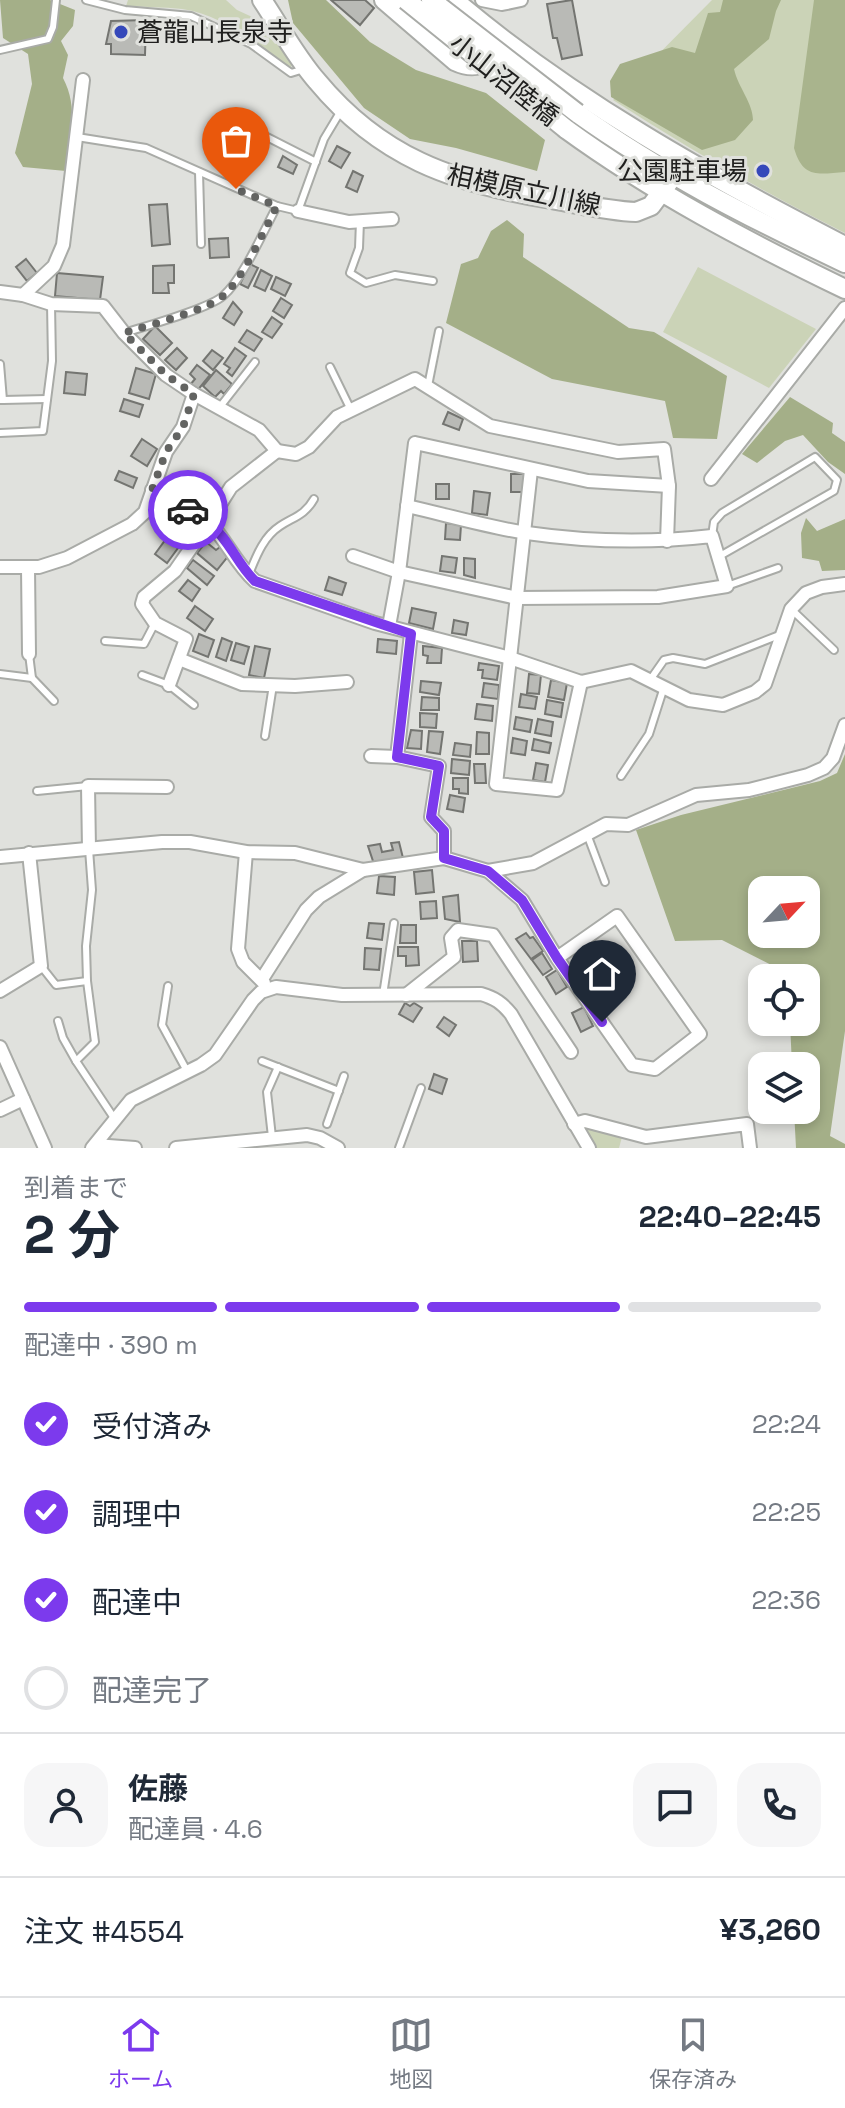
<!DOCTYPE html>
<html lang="ja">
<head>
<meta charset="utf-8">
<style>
  :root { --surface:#fff; --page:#f6f6f7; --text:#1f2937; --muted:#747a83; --line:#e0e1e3; --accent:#7c3aed }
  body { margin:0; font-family:"Space Grotesk","Noto Sans JP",sans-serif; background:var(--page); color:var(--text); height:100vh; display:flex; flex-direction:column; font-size:30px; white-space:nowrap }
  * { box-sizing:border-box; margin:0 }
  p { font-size:26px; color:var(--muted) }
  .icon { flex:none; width:44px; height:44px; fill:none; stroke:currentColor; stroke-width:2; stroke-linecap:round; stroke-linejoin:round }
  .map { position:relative; height:1148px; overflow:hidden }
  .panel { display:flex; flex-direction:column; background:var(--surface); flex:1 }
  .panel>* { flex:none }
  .needle { width:52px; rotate:64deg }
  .controls { position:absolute; left:748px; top:876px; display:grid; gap:16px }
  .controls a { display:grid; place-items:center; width:72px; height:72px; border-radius:16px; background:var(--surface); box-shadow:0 4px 12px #0003; font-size:40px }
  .pin { position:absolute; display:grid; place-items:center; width:68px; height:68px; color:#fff; margin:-82px -34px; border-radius:50% 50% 50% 0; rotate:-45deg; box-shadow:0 0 8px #0007 }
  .pin .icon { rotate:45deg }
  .courier { position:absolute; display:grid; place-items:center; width:80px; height:80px; margin:-40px; border:6px solid #7c3aed; border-radius:50%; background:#fff; color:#222; box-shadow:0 2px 10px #0007 }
  .summary em { font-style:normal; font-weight:700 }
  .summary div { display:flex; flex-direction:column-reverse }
  .summary { display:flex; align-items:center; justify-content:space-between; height:136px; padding:0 24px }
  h1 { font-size:52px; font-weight:700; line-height:60px }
  .bar { display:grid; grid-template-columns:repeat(4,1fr); gap:12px 8px; align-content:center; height:96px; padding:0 24px }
  .bar i { height:10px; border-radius:6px; background:var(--line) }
  .bar .active { background:var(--accent) }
  .bar p { grid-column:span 4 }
  .line { display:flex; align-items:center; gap:20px; padding:0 24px; border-top:2px solid var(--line) }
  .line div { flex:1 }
  .round { display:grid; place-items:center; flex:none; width:84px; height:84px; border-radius:24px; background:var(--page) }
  ol { padding:0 24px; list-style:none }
  li { display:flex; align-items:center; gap:24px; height:88px }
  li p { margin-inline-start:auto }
  li .icon { padding:8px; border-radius:50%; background:var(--accent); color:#fff; stroke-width:4 }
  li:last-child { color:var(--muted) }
  li i { width:44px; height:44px; border:4px solid var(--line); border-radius:50% }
  .dock { display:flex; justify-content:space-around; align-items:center; height:112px; border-top:2px solid var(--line); background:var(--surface); font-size:22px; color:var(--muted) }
  .dock a { display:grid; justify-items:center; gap:4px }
  .dock .active { color:var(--accent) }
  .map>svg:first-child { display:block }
  .green { fill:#cbd3b7 }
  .forest { fill:#a4af88; fill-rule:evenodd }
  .water { fill:#a9b48d }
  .building { fill:#b9bab6; stroke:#747571; stroke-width:2 }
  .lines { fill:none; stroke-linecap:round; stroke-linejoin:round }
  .service-casing { stroke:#a9aba7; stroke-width:10 }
  .minor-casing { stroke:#a9aba7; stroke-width:16 }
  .secondary-casing { stroke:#a9aba7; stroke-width:22 }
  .service { stroke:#fff; stroke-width:6 }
  .minor { stroke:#fff; stroke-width:12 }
  .secondary { stroke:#fff; stroke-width:18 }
  .secondary-bridge-casing { stroke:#a9aba7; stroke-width:22; stroke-linecap:butt }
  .secondary-bridge { stroke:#fff; stroke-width:18 }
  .done { stroke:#636462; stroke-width:8; stroke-dasharray:0 14.4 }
  .route { stroke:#7c3aed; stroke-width:10 }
  .poi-dot { fill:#3548ba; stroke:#e0e1dd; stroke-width:3 }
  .labels { text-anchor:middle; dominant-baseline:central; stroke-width:6; stroke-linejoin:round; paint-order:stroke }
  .poi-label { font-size:26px; fill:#20201f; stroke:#e0e1dd; text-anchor:start }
  .street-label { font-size:26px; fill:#20201f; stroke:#e0e1dd }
</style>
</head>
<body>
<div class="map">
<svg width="845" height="1148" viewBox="0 0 845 1148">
  <rect width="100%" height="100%" fill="#e0e1dd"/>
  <g class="green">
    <path d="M128 0H226L237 10 265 23 292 63 291 68C258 45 222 14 182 9 163 7 144 7 126 6Z"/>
    <path d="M712 0H845V233C765 193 689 149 613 100Z"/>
    <path d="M698 267 816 329 769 388 663 332Z"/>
    <path d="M590 1126 622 1137 619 1148H596L586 1131Z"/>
  </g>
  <g class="forest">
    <path d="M0 0H50L75 10 73 26 61 41 68 55 63 78C79 108 70 139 66 171L23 167 15 153 32 84 28 54 3 38Z"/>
    <path d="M288 0H326L370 42 416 70 486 93 545 140 537 171 456 148 410 139 364 108 293 23Z"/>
    <path d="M723 0H781L776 11 769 39 734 69C738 87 753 103 753 120L735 140 702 150 611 97 610 81 620 64 672 47 695 53 708 13 720 12Z"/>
    <path d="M507 220 524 234 523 257 629 328 654 332 727 376 717 439 673 438 665 401 552 379 446 323 461 264 478 258 491 231Z"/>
    <path d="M790 397 833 423 832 433 845 442V474L828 462 803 435 785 441 757 463 742 454Z"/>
    <path d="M806 518 817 531 845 519V570L822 571 819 561 802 558 801 533Z"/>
    <path d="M845 754V1031L830 1136 845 1144V1148H796L794 1110H806V1066H792L790 1022H806V978H788L787 973 722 940 675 941 636 830 681 815 820 781 837 773ZM762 890H806V934H762Z"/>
  </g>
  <path class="water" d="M814 0H845V172C818 174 803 179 794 148Z"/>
  <g class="building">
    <path d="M331 0H365L374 8 360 25Z"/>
    <path d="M572 0 582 55 562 59 557 38H553L547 4Z"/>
    <path d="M146 20 145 55 111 54V44H106L111 21Z"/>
    <path d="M337 146 350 153 341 168 329 161Z"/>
    <path d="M283 156 297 165 293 174 278 167Z"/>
    <path d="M353 171 363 176 357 192 346 187Z"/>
    <path d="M167 204 170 244 152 246 149 205Z"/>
    <path d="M228 238 229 257 210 258 209 239Z"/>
    <path d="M26 259 37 273 27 281 16 267Z"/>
    <path d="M250 264 258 268 248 288 240 284Z"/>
    <path d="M174 265V283H168L169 293H153V266Z"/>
    <path d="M261 270 272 276 265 291 254 286Z"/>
    <path d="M57 273 103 277 100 300 55 296Z"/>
    <path d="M276 277 291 284 285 296 271 289Z"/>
    <path d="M281 298 292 305 284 318 273 311Z"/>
    <path d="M233 302 242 312 234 325 223 318Z"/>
    <path d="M272 317 282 324 272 338 262 332Z"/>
    <path d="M155 326 172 343 160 355 143 339Z"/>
    <path d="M247 330 262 339 254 351 239 342Z"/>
    <path d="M177 348 187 358 176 370 165 360Z"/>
    <path d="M235 348 246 356 232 376 227 372 230 368 224 364Z"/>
    <path d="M212 350 223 358 213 370 203 361Z"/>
    <path d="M197 365 210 375 197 391 190 385 195 379 190 374Z"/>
    <path d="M136 368 156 374 149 399 129 393Z"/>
    <path d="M216 370 232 384 224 394 221 391 215 397 203 386Z"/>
    <path d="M66 372 87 374 85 395 64 393Z"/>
    <path d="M124 399 143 405 139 417 120 411Z"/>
    <path d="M448 412 463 419 459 430 443 424Z"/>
    <path d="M142 439 157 449 147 466 131 456Z"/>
    <path d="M119 471 137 478 133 488 115 480Z"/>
    <rect x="511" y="474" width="13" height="18"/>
    <rect x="436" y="484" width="13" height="15"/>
    <path d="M474 491 490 493 487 515 472 513Z"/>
    <path d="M161 498 175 506 169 518 154 509Z"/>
    <path d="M185 518 194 528 183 540 173 530Z"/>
    <path d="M446 523 461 525 460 540 445 539Z"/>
    <path d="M166 539 178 548 167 563 155 554Z"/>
    <path d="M206 542 216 550 220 547 229 555 217 570 197 553Z"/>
    <path d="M442 556 457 558 455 573 440 571Z"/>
    <path d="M464 558 475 559V578L464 575Z"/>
    <path d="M193 560 214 576 207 585 187 568Z"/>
    <path d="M329 577 346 583 342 595 325 590Z"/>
    <path d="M188 580 200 589 192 601 179 591Z"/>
    <path d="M195 606 213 619 205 631 187 618Z"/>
    <path d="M412 608 436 613 433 629 409 623Z"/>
    <path d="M454 620 468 623 466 635 452 633Z"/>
    <path d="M199 634 214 640 208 657 193 651Z"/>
    <path d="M222 638 232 642 226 661 216 657Z"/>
    <path d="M378 639 397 641 396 654 377 652Z"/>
    <path d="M236 643 249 647 244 664 231 660Z"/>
    <path d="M255 646 270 649 264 678 249 675Z"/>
    <path d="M423 646 442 648 441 663H427L428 656 423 655Z"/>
    <path d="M479 663 499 666 497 680 482 678 483 670H478Z"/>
    <path d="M529 674 541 675 539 694 527 693Z"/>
    <path d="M551 680 567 683 564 700 548 697Z"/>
    <path d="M421 681 441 683 439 695 420 692Z"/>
    <path d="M484 683 499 685 498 699 482 697Z"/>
    <path d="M521 694 537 697 535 709 519 707Z"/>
    <path d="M422 697 439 698V710H421Z"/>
    <path d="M547 700 563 703 561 717 545 714Z"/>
    <path d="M477 704 493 706 492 721 475 719Z"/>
    <path d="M420 713 437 714 436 728 420 727Z"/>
    <path d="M516 717 532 720 530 732 514 729Z"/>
    <path d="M538 719 553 722 551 736 535 733Z"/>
    <path d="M411 730 422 731 421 749 407 748Z"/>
    <path d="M429 731 443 732 440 754 427 752Z"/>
    <path d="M477 732 489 733V754H476Z"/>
    <path d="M513 738 527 741 525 755 511 753Z"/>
    <path d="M534 739 551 743 549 753 532 750Z"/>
    <path d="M455 743 471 745 470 757 453 755Z"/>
    <path d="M452 759 470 761 469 775 451 773Z"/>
    <path d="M536 763 548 765 545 782 533 780Z"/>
    <path d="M474 764H485L486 783H475Z"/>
    <path d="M453 778H468V794L459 793V789H453Z"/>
    <path d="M450 795 465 798 463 812 447 809Z"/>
    <path d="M399 842 403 858 374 864 368 846 380 844 382 852 393 850 391 843Z"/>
    <path d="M432 870 434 892 416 894 414 872Z"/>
    <path d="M379 876 395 877 394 895 377 893Z"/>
    <path d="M458 895 460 922 445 919 443 897Z"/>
    <path d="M436 901 437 918 421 919 420 902Z"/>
    <path d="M369 923 384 924 382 940 367 938Z"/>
    <path d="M401 925H416V943H400Z"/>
    <path d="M526 933 530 938 533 937 543 951 531 959 516 939Z"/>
    <path d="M462 941H477L478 961 463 962Z"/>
    <path d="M398 947H418L419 965 406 966V956H398Z"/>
    <path d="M365 948 381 949 379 970 364 969Z"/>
    <path d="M542 953 552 969 543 975 532 960Z"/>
    <path d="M557 970 567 987 556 994 546 977Z"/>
    <path d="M405 1003 410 1006 414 1003 422 1008 413 1022 399 1014Z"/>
    <path d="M584 1007 593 1026 581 1032 572 1013Z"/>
    <path d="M444 1017 456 1025 449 1036 437 1027Z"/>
    <path d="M434 1074 447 1079 442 1094 429 1089Z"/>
  </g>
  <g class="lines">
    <g class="service-casing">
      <g id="service">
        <path d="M86 0 125 10 191 16 251 44 291 73 304 69"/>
        <path d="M0 50 48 39 53 27 56 0"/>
        <path d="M232 119 316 162"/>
        <path d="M77 137 146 148 277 206"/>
        <path d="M199 172 201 244"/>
        <path d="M360 221 359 248 350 273 366 283 395 275 433 281"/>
        <path d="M124 333C146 326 208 309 223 296 243 279 264 230 277 206L298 211 324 139 342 109"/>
        <path d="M0 364 3 400H0"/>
        <path d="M330 367 351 410"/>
        <path d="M428 386 439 331"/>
        <path d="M3 400 47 399"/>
        <path d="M219 408 255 362"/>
        <path d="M0 433 43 431 52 361 51 304"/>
        <path d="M712 536 714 522 722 513 815 457 837 480 834 491 718 557"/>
        <path d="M249 574C256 557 263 537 280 526 294 517 305 515 314 499"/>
        <path d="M727 586 778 568"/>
        <path d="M791 609 834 650"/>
        <path d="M105 641 144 644 155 623"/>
        <path d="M29 654 32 678 54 701"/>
        <path d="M0 674 32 678"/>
        <path d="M142 675 169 685 194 705"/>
        <path d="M650 680 664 660 673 658 705 664 782 634"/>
        <path d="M265 736 273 685"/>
        <path d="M621 776 649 734 664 687"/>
        <path d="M37 791 88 786"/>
        <path d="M587 834 605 882"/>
        <path d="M89 849 92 890 86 946 87 981 95 1042 76 1061 114 1118"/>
        <path d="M41 966 56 985 87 981"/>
        <path d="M168 986 162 1025 187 1071"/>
        <path d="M383 995 394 923"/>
        <path d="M58 1021 63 1038 76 1061"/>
        <path d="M262 1061 339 1091"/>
        <path d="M327 1124 344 1076"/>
        <path d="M272 1137 267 1092 278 1067"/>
        <path d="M399 1148 421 1088"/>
      </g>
    </g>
    <g class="minor-casing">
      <g id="minor">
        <path d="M482 0 502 4 521 0"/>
        <path d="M298 211 349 222 392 219"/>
        <path d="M0 292 23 295 51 304 103 306 124 333 166 375 194 394 259 430 277 451 231 487 209 522C227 541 236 564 255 581L375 623 510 658 581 682 631 671 689 700 723 705 755 692 765 684 791 609 806 593 822 587 845 584"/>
        <path d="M23 295 54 266 63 245 83 80"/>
        <path d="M277 451 296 454 309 447 337 417 415 379 490 426 618 452 664 449 669 486 667 541"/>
        <path d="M531 470 496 784 557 790 581 682"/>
        <path d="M711 479 845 308"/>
        <path d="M152 490 209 522 175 571 144 597 142 604 155 623 186 639 169 685"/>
        <path d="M353 556 399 572 517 598 658 597 727 586 712 536C651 543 589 542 527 533 487 527 447 515 407 506"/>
        <path d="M0 567H39L67 558 132 524 145 512 166 452 183 427 194 394"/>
        <path d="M28 568 29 654"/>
        <path d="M389 626 399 572 415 443 588 481 669 486"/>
        <path d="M179 659 242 684 295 686 347 682"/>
        <path d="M371 756 397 757 439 766 431 817 444 831V858L488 871 522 900 557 958 632 1065 655 1069 700 1034 617 916 557 958"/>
        <path d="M397 757 411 634"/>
        <path d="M89 849 88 786 167 787"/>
        <path d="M246 852 238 949 243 962 264 983"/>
        <path d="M0 857 162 842H190L246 852 295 853 363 870 444 858"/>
        <path d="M488 871 533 863 606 824 628 825 696 795 749 790 808 775 824 768 833 758 845 725"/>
        <path d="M262 979 306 910 319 897 363 870"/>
        <path d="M0 991 41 966 29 853"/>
        <path d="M406 995 454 957 451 938 458 930 493 935 571 1052"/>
        <path d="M0 1047 45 1148"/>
        <path d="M0 1110 23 1099"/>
        <path d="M574 1124 585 1121 646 1137 747 1124 750 1148"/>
        <path d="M95 1145 135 1148"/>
        <path d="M92 1148 131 1100 201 1065 215 1055 253 1000 261 992 276 987 342 995 481 994C495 998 502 1003 511 1014L589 1148"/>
        <path d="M176 1148 307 1135 320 1138 338 1148"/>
      </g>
    </g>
    <g class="secondary-casing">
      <g id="secondary">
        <path d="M262 0C280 27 296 57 317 81 380 157 452 182 545 198 575 203 606 211 636 212L651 206 674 175"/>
        <path d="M384 0 455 61C470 68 483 67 493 54"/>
        <path d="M454 0C572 100 708 176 845 246"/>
        <path d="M577 113C661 173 752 219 845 263"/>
        <path d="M566 129C654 193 748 242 845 289"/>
      </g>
    </g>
    <use href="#service" class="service"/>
    <use href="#minor" class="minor"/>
    <use href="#secondary" class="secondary"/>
    <g class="secondary-bridge-casing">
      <g id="secondary-bridge">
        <path d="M406 0 566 129"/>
        <path d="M431 0 577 113"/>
      </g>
    </g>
    <use href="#secondary-bridge" class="secondary-bridge"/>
  </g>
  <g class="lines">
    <path class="done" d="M188 510 152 490 166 452 183 427 194 394 166 375 124 333C146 326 208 310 223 296 243 279 264 230 277 206L236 189"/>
    <path class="route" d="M188 510C195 514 204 518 210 524 229 539 237 564 255 581L411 634 397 757 439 766 431 817 444 831V858L488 871 522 900 557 958 602 1022"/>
  </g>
  <g class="poi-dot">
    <circle cx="121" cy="32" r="8"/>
    <circle cx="763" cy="171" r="8"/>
  </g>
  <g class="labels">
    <g class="poi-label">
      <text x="137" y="32">蒼龍山長泉寺</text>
      <text x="747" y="171" text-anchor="end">公園駐車場</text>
    </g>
    <g class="street-label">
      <text transform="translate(504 80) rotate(38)">小山沼陸橋</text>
      <text transform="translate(524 190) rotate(12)">相模原立川線</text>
    </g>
  </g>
</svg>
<div class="controls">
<a><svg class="needle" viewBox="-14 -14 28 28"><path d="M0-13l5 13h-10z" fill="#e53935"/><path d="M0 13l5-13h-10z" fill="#747a83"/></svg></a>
<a><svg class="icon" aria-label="locate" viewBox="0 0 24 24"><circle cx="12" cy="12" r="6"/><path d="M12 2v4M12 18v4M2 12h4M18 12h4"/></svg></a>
<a><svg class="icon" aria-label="layers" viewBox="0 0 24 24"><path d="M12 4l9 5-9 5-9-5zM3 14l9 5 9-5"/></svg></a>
</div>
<div class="pin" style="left:236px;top:189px;background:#ea580c"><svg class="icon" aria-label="bag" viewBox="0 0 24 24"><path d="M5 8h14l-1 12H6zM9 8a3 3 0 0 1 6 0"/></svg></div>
<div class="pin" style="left:602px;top:1022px;background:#1f2937"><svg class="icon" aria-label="home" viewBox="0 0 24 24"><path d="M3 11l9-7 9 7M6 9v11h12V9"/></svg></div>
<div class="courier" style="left:188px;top:510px"><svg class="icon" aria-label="car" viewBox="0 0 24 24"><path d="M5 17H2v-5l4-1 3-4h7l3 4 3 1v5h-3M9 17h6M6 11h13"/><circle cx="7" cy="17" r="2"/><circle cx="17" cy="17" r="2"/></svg></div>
</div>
<section class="panel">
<div class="summary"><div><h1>2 分</h1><p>到着まで</p></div><em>22:40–22:45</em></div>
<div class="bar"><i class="active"></i><i class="active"></i><i class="active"></i><i></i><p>配達中 · 390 m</p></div>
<ol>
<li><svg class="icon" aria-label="check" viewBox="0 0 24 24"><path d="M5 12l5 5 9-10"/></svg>受付済み<p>22:24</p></li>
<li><svg class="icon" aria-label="check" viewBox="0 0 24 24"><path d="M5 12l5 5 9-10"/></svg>調理中<p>22:25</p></li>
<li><svg class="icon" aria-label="check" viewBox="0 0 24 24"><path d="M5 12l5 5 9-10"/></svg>配達中<p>22:36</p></li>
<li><i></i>配達完了</li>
</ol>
<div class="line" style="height:144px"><a class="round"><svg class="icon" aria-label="person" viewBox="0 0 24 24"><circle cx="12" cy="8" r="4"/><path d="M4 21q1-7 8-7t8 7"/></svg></a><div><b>佐藤</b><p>配達員 · 4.6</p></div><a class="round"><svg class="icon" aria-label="chat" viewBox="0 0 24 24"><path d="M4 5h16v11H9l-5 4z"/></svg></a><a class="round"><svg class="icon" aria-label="phone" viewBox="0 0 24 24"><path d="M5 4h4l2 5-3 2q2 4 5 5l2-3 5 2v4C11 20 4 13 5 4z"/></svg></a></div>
<div class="line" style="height:104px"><div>注文 #4554</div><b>¥3,260</b></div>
</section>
<nav class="dock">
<a class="active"><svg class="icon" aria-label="home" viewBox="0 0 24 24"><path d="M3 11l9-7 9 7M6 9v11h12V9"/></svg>ホーム</a>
<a><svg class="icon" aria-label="map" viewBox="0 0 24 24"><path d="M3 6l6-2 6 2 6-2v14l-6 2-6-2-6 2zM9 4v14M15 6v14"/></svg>地図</a>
<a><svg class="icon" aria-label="saved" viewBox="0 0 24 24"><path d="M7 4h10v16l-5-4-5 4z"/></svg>保存済み</a>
</nav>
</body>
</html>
